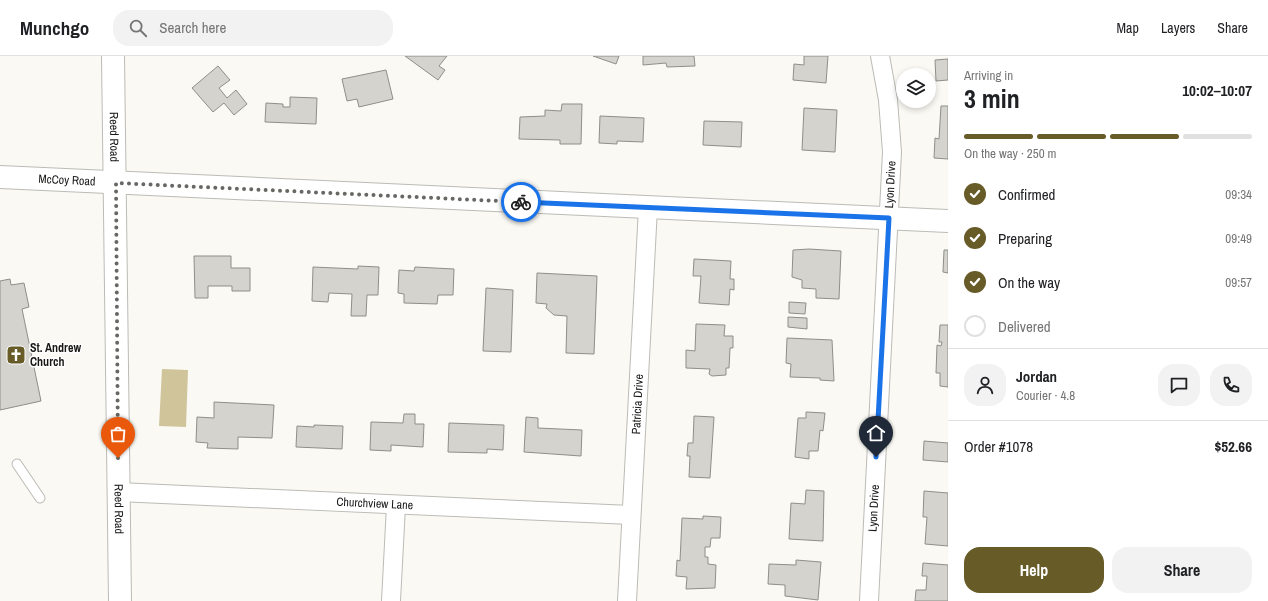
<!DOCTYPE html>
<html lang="en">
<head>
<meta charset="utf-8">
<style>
  :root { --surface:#fff; --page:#f2f2f2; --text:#202124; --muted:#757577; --line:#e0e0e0; --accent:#675b28 }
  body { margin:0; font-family:"Archivo Narrow",sans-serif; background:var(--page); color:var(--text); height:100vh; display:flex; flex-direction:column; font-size:15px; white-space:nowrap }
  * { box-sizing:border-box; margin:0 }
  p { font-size:13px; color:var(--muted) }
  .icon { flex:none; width:22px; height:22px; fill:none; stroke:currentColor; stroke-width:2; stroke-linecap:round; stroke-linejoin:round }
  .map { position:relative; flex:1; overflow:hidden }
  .drawer { display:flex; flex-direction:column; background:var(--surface); width:320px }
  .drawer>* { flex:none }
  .controls { position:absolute; left:896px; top:12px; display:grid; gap:8px }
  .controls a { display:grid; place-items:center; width:40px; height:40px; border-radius:50%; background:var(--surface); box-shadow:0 2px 6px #0003; font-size:20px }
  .pin { position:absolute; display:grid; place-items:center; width:34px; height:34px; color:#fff; margin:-41px -17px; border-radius:50% 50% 50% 0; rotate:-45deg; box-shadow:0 0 4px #0007 }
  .pin .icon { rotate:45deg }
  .courier { position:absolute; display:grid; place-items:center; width:40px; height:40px; margin:-20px; border:3px solid #1a73e8; border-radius:50%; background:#fff; color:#222; box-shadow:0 1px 5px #0007 }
  .summary em { font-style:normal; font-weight:700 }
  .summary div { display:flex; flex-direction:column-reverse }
  .summary { display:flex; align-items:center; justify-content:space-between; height:68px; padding:0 16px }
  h1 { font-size:26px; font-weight:700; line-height:30px }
  .bar { display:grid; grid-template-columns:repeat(4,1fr); gap:6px 4px; align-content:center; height:48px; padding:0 16px }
  .bar i { height:5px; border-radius:3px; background:var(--line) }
  .bar .on { background:var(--accent) }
  .bar p { grid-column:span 4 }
  .line { display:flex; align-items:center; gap:10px; padding:0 16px; border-top:1px solid var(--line) }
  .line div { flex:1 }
  .round { display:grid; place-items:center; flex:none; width:42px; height:42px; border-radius:16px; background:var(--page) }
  ol { padding:0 16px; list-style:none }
  li { display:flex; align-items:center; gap:12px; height:44px }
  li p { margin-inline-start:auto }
  li .icon { padding:4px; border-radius:50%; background:var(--accent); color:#fff; stroke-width:4 }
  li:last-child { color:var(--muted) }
  li i { width:22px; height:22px; border:2px solid var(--line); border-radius:50% }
  .primary-button { display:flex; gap:8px; margin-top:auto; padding:8px 16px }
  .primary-button a { flex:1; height:46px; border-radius:16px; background:var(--accent); color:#fff; font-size:16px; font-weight:700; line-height:46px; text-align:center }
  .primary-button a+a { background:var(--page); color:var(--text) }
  header { display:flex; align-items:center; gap:24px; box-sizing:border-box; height:56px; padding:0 20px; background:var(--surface); border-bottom:1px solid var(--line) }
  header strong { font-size:19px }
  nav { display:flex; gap:22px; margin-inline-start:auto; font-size:14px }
  .search { width:280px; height:36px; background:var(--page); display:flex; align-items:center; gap:10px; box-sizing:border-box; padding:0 14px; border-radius:16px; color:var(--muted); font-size:15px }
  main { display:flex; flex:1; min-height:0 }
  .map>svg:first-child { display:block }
  .green { fill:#d0c59a }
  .building { fill:#d4d3ce; stroke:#8f8e89 }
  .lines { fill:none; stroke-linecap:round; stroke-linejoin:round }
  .service-casing { stroke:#bcbbb6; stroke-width:11 }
  .minor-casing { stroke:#bcbbb6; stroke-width:20 }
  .secondary-casing { stroke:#bcbbb6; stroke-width:24 }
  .service { stroke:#fff; stroke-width:9 }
  .minor { stroke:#fff; stroke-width:18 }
  .secondary { stroke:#fff; stroke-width:22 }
  .done { stroke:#686764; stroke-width:4; stroke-dasharray:0 7.2 }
  .route { stroke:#1a73e8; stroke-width:5 }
  .labels { text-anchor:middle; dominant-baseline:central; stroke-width:3; stroke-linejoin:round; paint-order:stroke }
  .street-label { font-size:12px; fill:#191817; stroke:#fff }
  .poi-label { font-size:12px; font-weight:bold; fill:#191817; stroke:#fff; text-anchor:start }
</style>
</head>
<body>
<header>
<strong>Munchgo</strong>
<div class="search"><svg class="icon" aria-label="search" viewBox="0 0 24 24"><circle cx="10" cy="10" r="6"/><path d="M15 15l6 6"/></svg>Search here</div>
<nav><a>Map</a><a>Layers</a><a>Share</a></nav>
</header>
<main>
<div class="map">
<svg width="948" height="545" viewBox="0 0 948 545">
  <rect width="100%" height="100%" fill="#faf9f4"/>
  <path class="green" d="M162 313 188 314 186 371 159 370Z"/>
  <g class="building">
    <path d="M405 0H447L439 10 445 14 438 24Z"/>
    <path d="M593 0H619L616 8Z"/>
    <path d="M643 0H694L695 10 667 11 666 7 643 9Z"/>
    <path d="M804 0H828L826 27 793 24 794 8 804 9Z"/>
    <path d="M948 3V24L936 25 935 4Z"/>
    <path d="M218 10 230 24 219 32 227 42 236 34 247 48 234 59 224 47 213 56 192 32Z"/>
    <path d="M386 14 393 43 359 51 357 43 347 45 342 23Z"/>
    <path d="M290 41 317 42 316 68 265 66 266 47 283 48V51H290Z"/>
    <path d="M562 48H582L581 88H560V84L519 83 520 61 545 60V54L561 55Z"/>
    <path d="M941 50H948V103L934 102 935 82 939 83Z"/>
    <path d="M804 52 837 54 835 96 802 94Z"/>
    <path d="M600 60 644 62 643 86 617 85V88L599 87Z"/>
    <path d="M704 65 742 66 741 91 703 89Z"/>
    <path d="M809 193 841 195 839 243 816 242V233L802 232V224L792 221 793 194Z"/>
    <path d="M944 194H948V217L943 216Z"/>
    <path d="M194 200H231V212H250V235H232V230H208V242H195Z"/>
    <path d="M694 203 731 205 730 223H734V234L730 233 729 249 699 247 701 220H693Z"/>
    <path d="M358 210 379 211 378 239H367L366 260H351L352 238 329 237 328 246 312 245 313 211 358 213Z"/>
    <path d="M415 211 454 213 453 239H438L437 248 404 247V238L398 237 399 214 414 215Z"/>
    <path d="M537 217 597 220 594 298 566 297 567 260 554 259 546 252 547 248 536 247Z"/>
    <path d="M10 223 11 229 24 227 29 251 22 253 41 345 0 354V225Z"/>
    <path d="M486 232 513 234 511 296 483 295Z"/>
    <path d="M789 246 806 247 805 258 789 257Z"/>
    <path d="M788 261 807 262V273L788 271Z"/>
    <path d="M696 268 725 269 724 280H733V292H730L729 312H726V319L712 320 709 318 710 313 686 312V294L695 295Z"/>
    <path d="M940 269H948V331L940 330V317H936L937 289 941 290 942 286H939Z"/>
    <path d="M787 282 832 284 834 325 820 324V322L790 321 791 308 786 307Z"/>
    <path d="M214 346 274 349 272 382 238 381V393L207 392 208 387 196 386 197 361 214 362Z"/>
    <path d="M806 356 825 357 823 375 820 374 818 395H809V403L795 401 798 362H806Z"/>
    <path d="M404 358H415V368H424L423 391 391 389V395L370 394 371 366 403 367Z"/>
    <path d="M694 360 714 361 710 422 689 421 690 400H687L688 387H693Z"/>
    <path d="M526 361 538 362V372L582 374 581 400 524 396Z"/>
    <path d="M449 367 504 369 503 394 487 393V397L448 396Z"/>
    <path d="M314 369 343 370 342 393 296 391 297 370 314 371Z"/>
    <path d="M924 385 948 387V406L923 404Z"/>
    <path d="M806 434 824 435 823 485 789 483 791 447 805 448Z"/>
    <path d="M924 435 948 437V490L925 488 927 461H923Z"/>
    <path d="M703 460 721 461 720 482H711L710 491H705V501H708V508L716 509 715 532 686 533 687 521 676 520 677 504 680 505 682 462 703 463Z"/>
    <path d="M796 504 821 506 818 544 785 540V529L768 528 769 508 796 509Z"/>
    <path d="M923 507 948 509V545H915L916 534H926L927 520H922Z"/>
  </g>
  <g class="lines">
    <g class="service-casing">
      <path id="service" d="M17 408 40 442"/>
    </g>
    <g class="minor-casing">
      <g id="minor">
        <path id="s1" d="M118 436 631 459"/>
        <path d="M391 545 396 450"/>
        <path id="s2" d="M627 545 648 152"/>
        <path id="s3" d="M869 545 892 96 888 44 880 0"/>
      </g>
    </g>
    <g class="secondary-casing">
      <g id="secondary">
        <path id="s4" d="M113 0 120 545"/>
        <path id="s5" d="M0 121 948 165"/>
      </g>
    </g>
    <use href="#service" class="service"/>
    <use href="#minor" class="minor"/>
    <use href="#secondary" class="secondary"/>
  </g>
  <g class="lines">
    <path class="done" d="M118 402 116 127 521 146"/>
    <path class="route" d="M521 146 889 162 876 401"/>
  </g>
  <defs>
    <g id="church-square" transform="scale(1)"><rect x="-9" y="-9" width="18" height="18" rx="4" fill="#675b28" stroke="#fff"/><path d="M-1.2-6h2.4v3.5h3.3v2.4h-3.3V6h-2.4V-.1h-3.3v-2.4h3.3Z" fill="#fff"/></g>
  </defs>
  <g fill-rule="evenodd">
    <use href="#church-square" x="16" y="299"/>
  </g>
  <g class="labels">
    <g class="street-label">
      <text stroke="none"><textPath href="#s4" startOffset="81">Reed Road</textPath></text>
      <text stroke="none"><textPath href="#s5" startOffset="67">McCoy Road</textPath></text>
      <text stroke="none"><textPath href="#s3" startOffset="417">Lyon Drive</textPath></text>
      <text stroke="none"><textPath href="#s2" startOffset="197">Patricia Drive</textPath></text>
      <text stroke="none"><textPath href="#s1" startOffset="257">Churchview Lane</textPath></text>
      <text stroke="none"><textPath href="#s4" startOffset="453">Reed Road</textPath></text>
      <text stroke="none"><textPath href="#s3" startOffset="93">Lyon Drive</textPath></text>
    </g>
    <g class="poi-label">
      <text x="30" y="292">St. Andrew<tspan x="30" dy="14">Church</tspan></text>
    </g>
  </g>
</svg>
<div class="controls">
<a><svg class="icon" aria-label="layers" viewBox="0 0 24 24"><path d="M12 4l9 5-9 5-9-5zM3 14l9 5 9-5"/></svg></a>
</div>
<div class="pin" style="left:118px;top:402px;background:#ea580c"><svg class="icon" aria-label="bag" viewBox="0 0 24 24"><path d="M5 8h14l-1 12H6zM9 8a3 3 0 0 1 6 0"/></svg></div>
<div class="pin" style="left:876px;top:401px;background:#1f2937"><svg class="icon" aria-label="home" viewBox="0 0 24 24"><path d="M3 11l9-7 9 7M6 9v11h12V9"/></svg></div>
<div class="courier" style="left:521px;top:146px"><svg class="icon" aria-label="bike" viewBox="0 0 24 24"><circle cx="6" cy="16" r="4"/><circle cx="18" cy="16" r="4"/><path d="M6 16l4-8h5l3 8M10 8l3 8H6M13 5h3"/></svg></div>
</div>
<section class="drawer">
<div class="summary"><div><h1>3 min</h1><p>Arriving in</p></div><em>10:02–10:07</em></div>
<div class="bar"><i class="on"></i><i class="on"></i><i class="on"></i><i></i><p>On the way · 250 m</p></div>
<ol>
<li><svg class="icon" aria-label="check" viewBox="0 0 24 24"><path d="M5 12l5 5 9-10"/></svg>Confirmed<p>09:34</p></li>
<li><svg class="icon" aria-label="check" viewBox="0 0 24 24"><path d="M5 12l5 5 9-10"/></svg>Preparing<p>09:49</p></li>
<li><svg class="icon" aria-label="check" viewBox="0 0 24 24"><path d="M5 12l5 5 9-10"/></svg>On the way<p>09:57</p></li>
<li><i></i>Delivered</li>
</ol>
<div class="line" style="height:72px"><a class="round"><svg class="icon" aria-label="person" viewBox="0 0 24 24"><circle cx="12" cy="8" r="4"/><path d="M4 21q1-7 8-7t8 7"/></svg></a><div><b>Jordan</b><p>Courier · 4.8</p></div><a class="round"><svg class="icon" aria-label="chat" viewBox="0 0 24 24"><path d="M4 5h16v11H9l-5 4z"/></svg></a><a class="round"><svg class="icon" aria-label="phone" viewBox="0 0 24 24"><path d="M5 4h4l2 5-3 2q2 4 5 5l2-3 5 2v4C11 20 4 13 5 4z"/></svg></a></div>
<div class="line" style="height:52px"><div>Order #1078</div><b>$52.66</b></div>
<div class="primary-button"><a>Help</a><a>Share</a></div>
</section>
</main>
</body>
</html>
